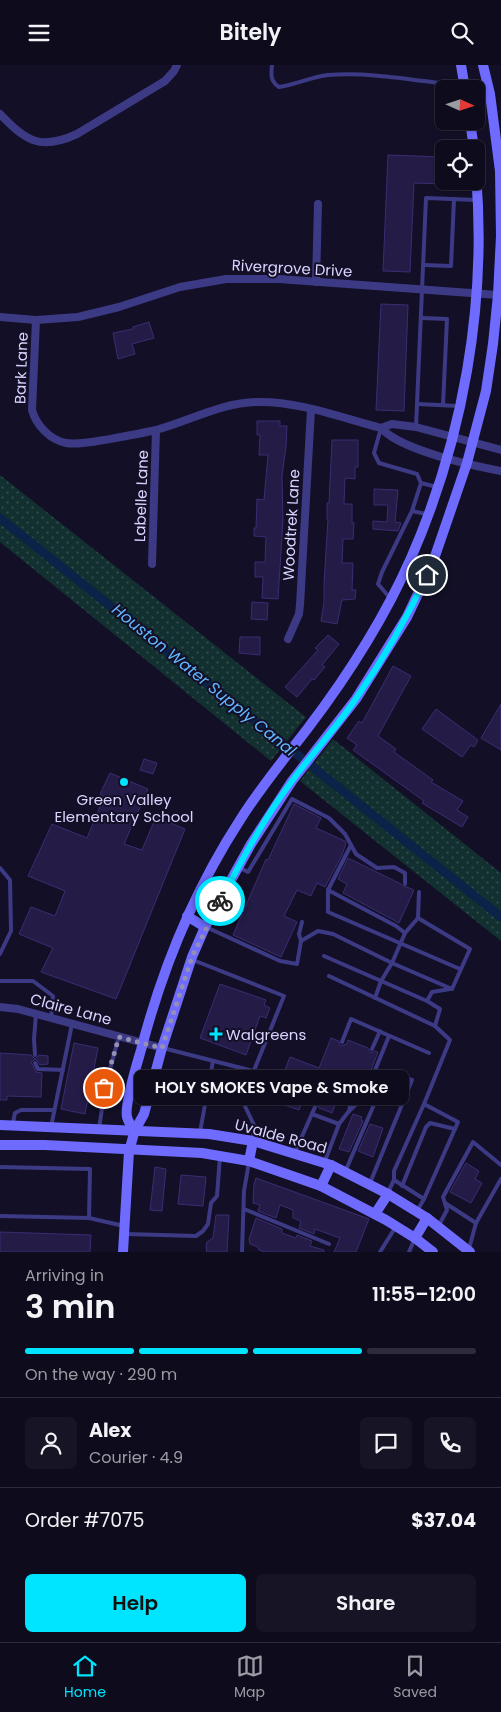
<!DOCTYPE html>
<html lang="en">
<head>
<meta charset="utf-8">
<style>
  :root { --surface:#0e0b1c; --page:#171425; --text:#f1f3f6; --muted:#9b9ba3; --line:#2e2b3b; --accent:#00e5ff }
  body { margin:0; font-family:Poppins,sans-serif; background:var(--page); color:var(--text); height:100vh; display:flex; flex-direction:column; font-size:19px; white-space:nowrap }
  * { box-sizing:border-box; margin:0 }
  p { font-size:16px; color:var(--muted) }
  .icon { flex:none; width:28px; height:28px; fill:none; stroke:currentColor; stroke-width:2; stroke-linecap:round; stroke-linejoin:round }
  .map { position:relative; height:1187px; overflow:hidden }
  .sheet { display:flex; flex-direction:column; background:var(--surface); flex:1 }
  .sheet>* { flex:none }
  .needle { width:32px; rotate:93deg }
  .fabs { position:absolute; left:435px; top:15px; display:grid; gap:10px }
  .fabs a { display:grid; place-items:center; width:50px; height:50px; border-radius:8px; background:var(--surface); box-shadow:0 1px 4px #0004,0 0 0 1px var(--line); font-size:25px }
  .pin { position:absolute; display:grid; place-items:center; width:42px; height:42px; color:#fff; margin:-21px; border:2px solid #fff; border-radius:50%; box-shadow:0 1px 5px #0007 }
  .courier { position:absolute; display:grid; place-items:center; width:50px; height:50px; margin:-25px; border:4px solid #00e5ff; border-radius:50%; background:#fff; color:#222; box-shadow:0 1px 6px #0007 }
  .bubble { position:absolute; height:35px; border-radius:8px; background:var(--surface); box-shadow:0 1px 4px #0004,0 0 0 1px var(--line); font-size:16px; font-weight:600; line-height:35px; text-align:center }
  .headline em { font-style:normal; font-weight:600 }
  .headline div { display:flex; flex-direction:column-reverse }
  .headline { display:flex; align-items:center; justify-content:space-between; height:85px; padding:0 25px }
  h1 { font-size:32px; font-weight:600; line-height:38px }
  .bar { display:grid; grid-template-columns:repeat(4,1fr); gap:8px 5px; align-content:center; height:60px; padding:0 25px }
  .bar i { height:6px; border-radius:4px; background:var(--line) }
  .bar .active { background:var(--accent) }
  .bar p { grid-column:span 4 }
  .line { display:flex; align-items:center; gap:12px; padding:0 25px; border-top:1px solid var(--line) }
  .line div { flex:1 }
  .round { display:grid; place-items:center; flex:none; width:52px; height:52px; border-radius:8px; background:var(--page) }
  .button { display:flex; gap:10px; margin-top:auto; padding:10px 25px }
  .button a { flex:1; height:58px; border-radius:8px; background:var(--accent); color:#111; font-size:20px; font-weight:600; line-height:58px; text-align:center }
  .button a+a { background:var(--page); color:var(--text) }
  header { display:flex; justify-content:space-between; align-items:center; height:65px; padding:0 25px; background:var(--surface); font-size:22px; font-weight:600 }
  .tabs { display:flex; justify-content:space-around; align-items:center; height:70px; border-top:1px solid var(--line); background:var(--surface); font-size:14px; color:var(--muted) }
  .tabs a { display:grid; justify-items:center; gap:2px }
  .tabs .active { color:var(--accent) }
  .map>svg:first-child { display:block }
  .grass { fill:url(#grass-dots) }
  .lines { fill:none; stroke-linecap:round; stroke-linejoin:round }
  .canal { stroke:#0c2248; stroke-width:9 }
  .building { fill:#241b47; stroke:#3b2d73 }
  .lane { stroke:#3d3a85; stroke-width:4 }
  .street { stroke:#3d3a85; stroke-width:8 }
  .secondary { stroke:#6f6bff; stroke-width:10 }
  .done { stroke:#948fb3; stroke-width:5; stroke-dasharray:0 9 }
  .route { stroke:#00e5ff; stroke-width:6 }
  .poi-dot { fill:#00e5ff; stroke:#130f26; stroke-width:2 }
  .labels { text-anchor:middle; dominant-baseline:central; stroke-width:4; stroke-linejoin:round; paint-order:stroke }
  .street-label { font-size:15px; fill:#d9d4ff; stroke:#130f26 }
  .poi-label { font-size:15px; fill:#d9d4ff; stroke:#130f26 }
  .water-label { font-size:16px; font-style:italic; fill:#62b6ff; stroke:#130f26 }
</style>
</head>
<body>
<header><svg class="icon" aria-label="menu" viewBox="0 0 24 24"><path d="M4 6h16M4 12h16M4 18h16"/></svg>Bitely<svg class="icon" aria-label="search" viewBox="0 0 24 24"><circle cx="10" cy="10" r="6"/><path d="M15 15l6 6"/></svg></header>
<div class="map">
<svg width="501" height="1187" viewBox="0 0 501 1187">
  <defs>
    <pattern id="grass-dots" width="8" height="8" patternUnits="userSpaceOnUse" patternTransform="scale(1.25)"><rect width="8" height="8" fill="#12302f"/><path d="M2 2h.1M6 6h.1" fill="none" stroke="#344d4e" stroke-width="1.8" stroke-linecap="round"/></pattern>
  </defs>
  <rect width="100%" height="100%" fill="#130f26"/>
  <g class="grass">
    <path d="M0 410 306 652 271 696 0 477Z"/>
    <path d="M333 674 501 808V876L300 716Z"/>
  </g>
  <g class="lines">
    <path class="canal" d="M0 453 501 852"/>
  </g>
  <g class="building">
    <path d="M388 90 444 92V119L414 118 410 207 383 206Z"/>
    <path d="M381 239 408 240 404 346 376 345Z"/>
    <path d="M149 257 154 273 132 279 135 289 118 294 113 268 133 264V262Z"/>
    <path d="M257 356H280V361H287L286 382 282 411 283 455 278 534 262 533 263 512H255V497H265L266 472 254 471V463H256L257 434 264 435 268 390H259L260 370H257Z"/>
    <path d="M332 375H358V402H355V414L345 413 344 439H352V458H354L353 474H343L342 498H353L352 525H356L355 534 342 535 337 559 321 556 324 537V518L328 454H327V438H329Z"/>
    <path d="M374 424 398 425 395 457 401 458 398 466 373 464V456L387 457 388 440H374Z"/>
    <path d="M252 537 268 538 267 555 251 554Z"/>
    <path d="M328 570 339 579 322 600 325 602 314 615 312 614 297 632 285 622 318 585 315 583Z"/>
    <path d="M240 572H260V590L239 588Z"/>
    <path d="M393 601 411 611 378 671 396 684 394 687 433 715 431 717 463 736 457 745 468 752 462 762 422 738 424 736 353 685 357 680 347 673 359 656 362 658Z"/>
    <path d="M501 639V685L481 673Z"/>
    <path d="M436 644 478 675 474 682 471 680 462 692 422 664Z"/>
    <path d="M144 694 157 698 153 709 140 705Z"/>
    <path d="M110 708 148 724 124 779 142 785 156 752 185 764 116 934 41 907 53 883 19 869 31 842 55 851 65 826 28 811 52 759 87 773 104 732 100 729Z"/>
    <path d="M294 739 321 753 316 763 345 776 346 778 342 790 325 822 317 818 311 831 297 825 284 851 297 857 281 892 233 870 266 794 268 795Z"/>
    <path d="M348 793 401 819 404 822H407L414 825 399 858 343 828 347 819 338 814Z"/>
    <path d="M220 919 266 935 264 940 270 943 266 953 260 951 246 990 200 973Z"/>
    <path d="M331 973 339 976V979L341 981 347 979 348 975 368 983 371 988 375 986 378 987 362 1028 357 1027 355 1022 350 1024 343 1021 332 1048 319 1043 316 1038 312 1040 302 1037 299 1045 273 1036 290 992 319 1003Z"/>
    <path d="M74 978 98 983 85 1049 61 1044Z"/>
    <path d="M0 988 31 990 35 994 39 990 48 991V999L40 1000 36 994 31 997 36 1007 42 1008 41 1032 7 1031V1035H0Z"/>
    <path d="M353 1049 362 1052 361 1055 363 1056 349 1087 339 1084Z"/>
    <path d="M370 1059 383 1063 373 1092 358 1086Z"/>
    <path d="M466 1098 479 1106 475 1114 482 1118 471 1138 450 1127Z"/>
    <path d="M155 1102 166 1104 162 1146 150 1145Z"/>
    <path d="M181 1110 206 1112 203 1141 178 1139Z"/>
    <path d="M256 1113 369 1154 356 1187H334L340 1173 315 1164 314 1169 299 1163 301 1156 293 1153V1145L280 1140 276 1153 258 1146 260 1140 253 1138 254 1119Z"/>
    <path d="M216 1150H229L227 1187H207L206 1182 207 1177 213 1173Z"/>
    <path d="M256 1153 282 1164V1168L296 1173 297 1170 312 1176 310 1181 324 1185V1187H265L259 1185 258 1182 250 1179 249 1174Z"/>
    <path d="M0 1167 91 1170 90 1187H0Z"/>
  </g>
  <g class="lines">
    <g class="lane">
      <path d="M272 0C271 9 270 16 279 22 295 20 311 12 328 10 371 7 412 15 455 20L464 19"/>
      <path d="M424 200 451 201 454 134"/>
      <path d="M422 253 447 254 443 340"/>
      <path d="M418 339 458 341"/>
      <path d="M416 362 426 133 476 135"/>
      <path d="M381 363 374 388 379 398 417 409 421 418 412 446 382 507 378 519 390 533"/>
      <path d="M421 418 437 422"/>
      <path d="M412 446 426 449"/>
      <path d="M351 780 328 825V847L460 904"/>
      <path d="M0 803 10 815 11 866 0 889"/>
      <path d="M240 803 248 807 292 734 329 753 345 769 356 789 377 803 394 802 405 808V819"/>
      <path d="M328 825 396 861 405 868"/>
      <path d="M418 853 470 884 452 924"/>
      <path d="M206 862 280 896 297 899 301 876 318 866 333 869 392 898 452 924"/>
      <path d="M301 876 299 869 302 857"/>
      <path d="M324 891 427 936 440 944 435 961"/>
      <path d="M193 895 284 931 242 1035 254 1060 253 1076"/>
      <path d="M329 911 435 961 450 975 424 1039 394 1106V1115L388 1127"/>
      <path d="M0 916H33L53 931 51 953"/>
      <path d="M375 933 381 916 392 898 405 868 418 853 419 827"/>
      <path d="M427 936 432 927 450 924"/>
      <path d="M342 977 351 954 429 988"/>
      <path d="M163 983 253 1006"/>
      <path d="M372 984 380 966"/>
      <path d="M35 990 34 974 36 949"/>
      <path d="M35 998 38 1004 63 1005"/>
      <path d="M349 1046 354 1025"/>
      <path d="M312 1049 339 1059"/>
      <path d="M13 1058 15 1048 21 1045H54"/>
      <path d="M51 1062 72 959"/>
      <path d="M99 1064 105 1023 119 971"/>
      <path d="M200 1067 213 996"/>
      <path d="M295 1087 315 1042"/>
      <path d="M325 1096 339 1059 349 1046 364 1032 389 971"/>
      <path d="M0 1102 90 1104 89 1153"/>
      <path d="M345 1107 388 1007 412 1015 370 1118"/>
      <path d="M394 1115 424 1134 458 1057 424 1039"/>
      <path d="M402 1121 426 1062 430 1058 455 1064"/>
      <path d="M445 1138 476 1158"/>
      <path d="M244 1144 329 1179"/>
      <path d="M417 1146 424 1134"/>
      <path d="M0 1151 89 1153 124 1161"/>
      <path d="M439 1160 447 1145 443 1132 473 1077 501 1100"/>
      <path d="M126 1169 196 1171 203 1166 208 1159 211 1138 217 1131 220 1091"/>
      <path d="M469 1184 476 1158 501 1114"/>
      <path d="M242 1187 244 1126 249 1097"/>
      <path d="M380 1187 395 1163"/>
      <path d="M409 1187 415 1173"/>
    </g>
    <g class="street">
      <path d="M0 49C26 76 40 86 77 69L165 16 174 6 177 0"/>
      <path d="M316 217 318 139"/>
      <path d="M0 252 36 255 78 252 119 242 180 222 226 214H279L498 230"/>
      <path d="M36 255 32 345C36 360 50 375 66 378 78 380 92 377 104 375 121 372 139 369 156 365 190 356 222 337 258 337 298 336 342 353 381 363L392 359 416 362 501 385"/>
      <path d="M381 363C401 385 470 400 501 406"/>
      <path d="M152 499 156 365"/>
      <path d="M288 574 299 549 300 540 311 345"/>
      <path d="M0 942 18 944 162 983"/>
    </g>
    <g class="secondary">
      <path d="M461 0 465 24"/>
      <path d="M470 56 474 84"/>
      <path d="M187 851 205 862"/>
      <path d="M0 1060 209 1069 253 1076 331 1100 388 1129 427 1153 470 1187"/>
      <path d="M135 1065C132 1062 128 1056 127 1052 124 1040 137 999 141 985 162 904 194 826 240 755 260 723 285 693 308 663 349 609 384 554 411 493 463 374 487 239 476 109"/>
      <path d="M0 1080H45L202 1088 249 1096 321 1121 386 1155 415 1173 433 1187"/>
      <path d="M249 1096 253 1076"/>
      <path d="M321 1121 331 1100"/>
      <path d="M375 1149 388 1129"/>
      <path d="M415 1173 427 1153"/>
      <path d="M123 1187 129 1086 135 1065 144 1049 162 983 192 892 205 862 251 779 292 716 356 634 407 552 433 497 467 398 486 326 493 279 498 230 501 171 500 106 490 29 483 0"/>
    </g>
  </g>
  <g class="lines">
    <path class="done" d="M104 1023 119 972 162 983 192 892 220 836"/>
    <path class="route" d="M220 836C242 795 264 753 292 716 313 687 338 661 357 632 384 593 407 553 427 510"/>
  </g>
  <g class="poi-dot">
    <circle cx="124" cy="717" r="5"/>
    <path d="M213.5 961.5h5v5h5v5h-5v5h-5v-5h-5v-5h5z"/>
  </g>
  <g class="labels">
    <g class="street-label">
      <text transform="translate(292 203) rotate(3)">Rivergrove Drive</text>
      <text transform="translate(21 303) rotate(-88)">Bark Lane</text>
      <text transform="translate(141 431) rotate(-88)">Labelle Lane</text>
      <text transform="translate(291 460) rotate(-87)">Woodtrek Lane</text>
      <text transform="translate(71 944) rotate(15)">Claire Lane</text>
      <text transform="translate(281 1071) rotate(15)">Uvalde Road</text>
    </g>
    <g class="poi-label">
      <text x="124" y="734">Green Valley<tspan x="124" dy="17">Elementary School</tspan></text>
      <text x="226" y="969" text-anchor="start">Walgreens</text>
    </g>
    <g class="water-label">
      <text transform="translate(204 615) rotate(39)">Houston Water Supply Canal</text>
    </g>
  </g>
</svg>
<div class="fabs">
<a><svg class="needle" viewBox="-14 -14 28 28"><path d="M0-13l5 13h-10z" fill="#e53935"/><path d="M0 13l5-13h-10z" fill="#9b9ba3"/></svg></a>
<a><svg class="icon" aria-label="locate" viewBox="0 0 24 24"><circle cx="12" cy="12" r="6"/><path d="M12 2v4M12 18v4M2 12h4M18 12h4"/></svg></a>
</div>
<div class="pin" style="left:104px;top:1023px;background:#ea580c"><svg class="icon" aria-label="bag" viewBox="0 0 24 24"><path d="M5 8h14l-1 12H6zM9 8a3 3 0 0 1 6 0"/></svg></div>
<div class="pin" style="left:427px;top:510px;background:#1f2937"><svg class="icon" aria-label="home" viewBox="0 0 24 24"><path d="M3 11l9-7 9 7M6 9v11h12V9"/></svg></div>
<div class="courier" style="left:220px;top:836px"><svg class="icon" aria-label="bike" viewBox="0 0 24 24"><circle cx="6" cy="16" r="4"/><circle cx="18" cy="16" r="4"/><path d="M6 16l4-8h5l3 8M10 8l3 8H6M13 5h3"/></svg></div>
<div class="bubble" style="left:134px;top:1005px;width:275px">HOLY SMOKES Vape &amp; Smoke</div>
</div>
<section class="sheet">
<div class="headline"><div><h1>3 min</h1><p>Arriving in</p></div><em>11:55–12:00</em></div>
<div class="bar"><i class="active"></i><i class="active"></i><i class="active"></i><i></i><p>On the way · 290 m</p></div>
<div class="line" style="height:90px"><a class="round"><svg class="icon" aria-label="person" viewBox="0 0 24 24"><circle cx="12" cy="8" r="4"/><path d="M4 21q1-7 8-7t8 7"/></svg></a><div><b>Alex</b><p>Courier · 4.9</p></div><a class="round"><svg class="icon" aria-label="chat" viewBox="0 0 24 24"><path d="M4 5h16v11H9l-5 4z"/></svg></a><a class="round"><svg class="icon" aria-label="phone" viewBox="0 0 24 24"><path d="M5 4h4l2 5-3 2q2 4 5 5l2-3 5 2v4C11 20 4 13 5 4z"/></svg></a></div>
<div class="line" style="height:65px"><div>Order #7075</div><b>$37.04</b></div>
<div class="button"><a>Help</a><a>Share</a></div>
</section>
<nav class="tabs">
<a class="active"><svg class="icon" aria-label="home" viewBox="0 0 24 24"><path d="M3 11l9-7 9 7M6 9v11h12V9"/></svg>Home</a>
<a><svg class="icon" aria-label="map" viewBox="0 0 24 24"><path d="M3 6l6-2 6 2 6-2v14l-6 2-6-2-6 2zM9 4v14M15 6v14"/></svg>Map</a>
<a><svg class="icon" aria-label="saved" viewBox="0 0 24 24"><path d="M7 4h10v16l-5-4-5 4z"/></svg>Saved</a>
</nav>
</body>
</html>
